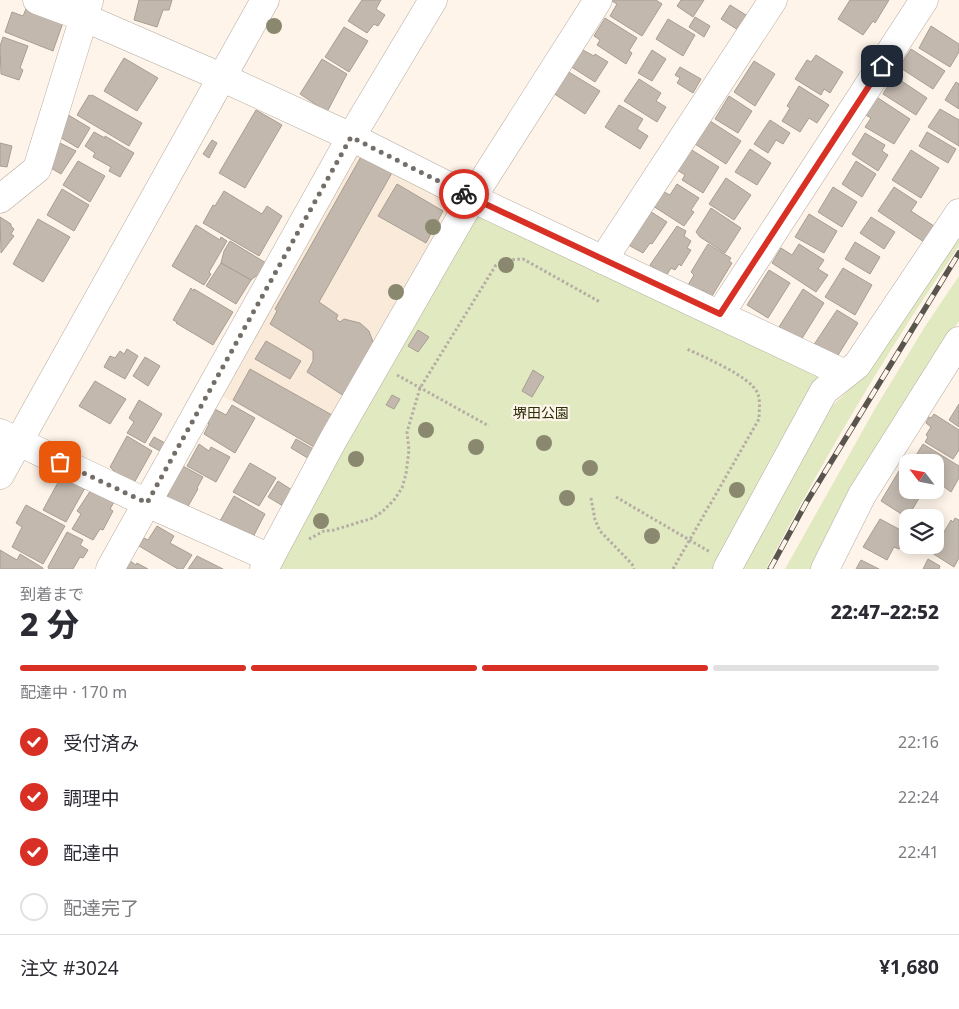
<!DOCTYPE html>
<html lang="ja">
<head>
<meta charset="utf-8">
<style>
  :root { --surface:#fff; --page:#f7f7f7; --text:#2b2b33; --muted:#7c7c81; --line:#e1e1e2; --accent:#d93025 }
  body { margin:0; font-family:"Noto Sans","Noto Sans JP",sans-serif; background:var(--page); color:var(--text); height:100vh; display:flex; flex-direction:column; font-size:19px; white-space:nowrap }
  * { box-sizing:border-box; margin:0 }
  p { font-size:16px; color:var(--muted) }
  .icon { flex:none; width:28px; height:28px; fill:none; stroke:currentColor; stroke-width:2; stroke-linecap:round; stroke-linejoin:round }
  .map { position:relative; height:569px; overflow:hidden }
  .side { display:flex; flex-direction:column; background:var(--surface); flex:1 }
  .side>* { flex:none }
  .needle { width:32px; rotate:302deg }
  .fabs { position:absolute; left:899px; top:454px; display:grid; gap:10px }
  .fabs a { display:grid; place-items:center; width:45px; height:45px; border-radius:10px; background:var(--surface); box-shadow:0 2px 12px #0003; font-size:25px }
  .pin { position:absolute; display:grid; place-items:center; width:42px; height:42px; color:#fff; margin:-21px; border-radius:10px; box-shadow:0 2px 8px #0006 }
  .courier { position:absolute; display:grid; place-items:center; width:50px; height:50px; margin:-25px; border:4px solid #d93025; border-radius:50%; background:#fff; color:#222; box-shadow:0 1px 6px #0007 }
  .head em { font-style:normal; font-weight:800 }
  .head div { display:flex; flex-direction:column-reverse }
  .head { display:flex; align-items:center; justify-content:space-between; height:85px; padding:0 20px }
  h1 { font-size:32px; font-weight:800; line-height:38px }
  .bar { display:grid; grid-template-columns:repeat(4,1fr); gap:8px 5px; align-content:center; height:60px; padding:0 20px }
  .bar i { height:6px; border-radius:4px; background:var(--line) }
  .bar .selected { background:var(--accent) }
  .bar p { grid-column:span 4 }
  .line { display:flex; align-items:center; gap:12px; padding:0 20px; border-top:1px solid var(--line) }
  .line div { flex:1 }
  ol { padding:0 20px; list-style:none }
  li { display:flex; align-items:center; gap:15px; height:55px }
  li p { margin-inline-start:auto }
  li .icon { padding:5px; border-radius:50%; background:var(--accent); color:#fff; stroke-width:4 }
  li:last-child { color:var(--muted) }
  li i { width:28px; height:28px; border:2px solid var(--line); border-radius:50% }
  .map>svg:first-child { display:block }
  .built { fill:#faead9 }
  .green { fill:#e1e9c1 }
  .building { fill:#c2b8ae; stroke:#a79e94 }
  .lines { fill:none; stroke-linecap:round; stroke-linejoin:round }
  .minor-casing { stroke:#b4aaa0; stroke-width:29 }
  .path { stroke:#b5ada4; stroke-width:3; stroke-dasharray:2.5 2.5; stroke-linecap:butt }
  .minor { stroke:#fff; stroke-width:28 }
  .rail-casing { stroke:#59544e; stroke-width:5.5 }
  .rail { stroke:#fef4e9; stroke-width:4; stroke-dasharray:11; stroke-linecap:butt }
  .tree { fill:#8a886e }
  .done { stroke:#746e68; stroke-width:5; stroke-dasharray:0 9 }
  .route { stroke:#d93025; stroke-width:6 }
  .labels { text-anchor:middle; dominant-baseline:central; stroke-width:4.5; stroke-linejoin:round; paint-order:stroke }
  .park-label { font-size:14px; fill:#2b2f0a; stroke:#fef4e9 }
</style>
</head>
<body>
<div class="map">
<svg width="959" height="569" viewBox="0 0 959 569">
  <rect width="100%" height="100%" fill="#fef4e9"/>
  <path class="built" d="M366 153 454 198 453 210 320 451 217 393 351 157Z"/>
  <g class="green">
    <path d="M478 212 817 375 818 383 716 569H275Z"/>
    <path d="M959 225V246C888 349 824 458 766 569H741L832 406 856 383Z"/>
    <path d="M959 276V321L902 410 816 569H785L876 407 926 325Z"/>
  </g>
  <g class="building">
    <path d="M139 0H172L169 10H163L157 27 134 20Z"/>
    <path d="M362 0H381L376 9 385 15 378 26 374 24 367 33 348 21Z"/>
    <path d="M613 0H656L662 4 642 36 610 16 617 4 612 1Z"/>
    <path d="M681 0H704L693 17 677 6Z"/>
    <path d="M850 0H889L875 23 873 21 863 35 838 19Z"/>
    <path d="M730 5 746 15 738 30 721 19Z"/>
    <path d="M26 9 33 12 65 17 53 51 5 32 12 12 23 16Z"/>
    <path d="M695 17 710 26 704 37 689 27Z"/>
    <path d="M605 18 637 38 629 51 632 53 626 64 597 45 600 40 594 36Z"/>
    <path d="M668 19 695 35 683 56 656 39Z"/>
    <path d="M931 26 959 44V52L950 67 919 48Z"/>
    <path d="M344 27 368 41 349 72 325 57Z"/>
    <path d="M3 37 28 46 20 68 23 70 19 80 1 74 0 46Z"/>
    <path d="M581 49 594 56 595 54 608 62 595 82 570 66Z"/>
    <path d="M911 49 945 71 933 89 899 67Z"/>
    <path d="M652 50 666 59 652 81 638 73Z"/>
    <path d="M816 55 843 72 830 93 824 89 821 95 795 79 807 60 811 62Z"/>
    <path d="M124 58 158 78 137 111 104 91Z"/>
    <path d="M322 59 347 74 327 112 300 94Z"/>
    <path d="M754 61 775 74 755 106 734 92Z"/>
    <path d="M680 67 701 79 693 93 677 83 680 78 675 75Z"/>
    <path d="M567 71 600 91 585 114 553 93Z"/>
    <path d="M894 76 927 98 916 115 883 94Z"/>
    <path d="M639 79 661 93 656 101 666 107 657 122 624 101Z"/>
    <path d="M956 82 959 84V109L945 100Z"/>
    <path d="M799 86 829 105 817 123 809 118 800 132 782 121 790 108 787 106Z"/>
    <path d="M89 95 91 96 92 95 142 123 129 146 77 115Z"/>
    <path d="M729 96 752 111 738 133 715 119Z"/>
    <path d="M875 96 910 119 894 144 865 127 871 118 864 114Z"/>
    <path d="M619 105 643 119 637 129 648 136 640 149 605 127Z"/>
    <path d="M940 109 959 120V146L928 127Z"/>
    <path d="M256 110 282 125 245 188 219 173Z"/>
    <path d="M65 113 90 128 78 148 53 133Z"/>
    <path d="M770 120 790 133 783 144 776 140 768 153 754 144Z"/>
    <path d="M710 121 741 141 726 164 695 144Z"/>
    <path d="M94 132 105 138V136L134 153 120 177 109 171 111 167 93 157 95 153 85 146Z"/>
    <path d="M927 132 956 149 948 163 919 146Z"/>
    <path d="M865 133 885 145 882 151 888 155 878 171 852 154Z"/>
    <path d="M212 140 217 143 209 158 203 154Z"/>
    <path d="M58 142 76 151 61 174 44 164Z"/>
    <path d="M0 143 12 146 7 167 0 166Z"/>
    <path d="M687 147 719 167 703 193 682 180 685 175 674 168Z"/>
    <path d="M750 149 771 163 757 185 735 172Z"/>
    <path d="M911 150 939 168 921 198 892 180Z"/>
    <path d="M362 155 393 171 319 302 338 315 336 319 340 322 344 319 360 323 369 331 373 342 371 351 344 396 307 372 313 361V351L270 324 277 311 275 309Z"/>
    <path d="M78 161 105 176 90 202 63 185Z"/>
    <path d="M856 161 876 174 862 197 842 184Z"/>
    <path d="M726 178 751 195 734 220 709 204Z"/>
    <path d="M397 184 443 211 426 243 378 216Z"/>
    <path d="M677 184 699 198 691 210 694 212 684 226 653 206 662 191 670 195Z"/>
    <path d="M833 187 857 202 842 227 818 212Z"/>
    <path d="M894 187 917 202 911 211 934 226 924 242 878 211Z"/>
    <path d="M62 189 89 205 74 231 47 215Z"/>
    <path d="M224 191 262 214 267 206 282 216 259 256 203 223 213 205 215 206Z"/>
    <path d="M645 208 667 222 652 244 650 243 643 253 623 242Z"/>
    <path d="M711 208 741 228 725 253 700 237 696 232Z"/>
    <path d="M809 214 837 231 824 253 795 237Z"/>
    <path d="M0 217 11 224V226L14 229 11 234 14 236 1 253Z"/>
    <path d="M871 217 895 232 884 249 860 233Z"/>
    <path d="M38 219 70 237 43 282 13 264Z"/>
    <path d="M196 225 220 240 221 237 227 241 209 272 211 274 204 285 172 266Z"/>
    <path d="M677 226 686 231 684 236 691 241 687 248 691 250 681 266 679 264 675 270 671 268 666 276 650 265Z"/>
    <path d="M230 241 266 263 261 272 251 280 221 263 224 251Z"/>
    <path d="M855 242 880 257 870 274 845 259Z"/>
    <path d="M708 244 731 258 729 261 732 263 712 296 703 290 701 293 688 285 694 275 691 272Z"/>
    <path d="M799 244 824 260 818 269 828 275 816 292 772 263 781 248 792 255Z"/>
    <path d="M221 263 251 280 236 304 206 286Z"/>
    <path d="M843 268 872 285 855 315 825 297Z"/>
    <path d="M769 270 790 283 768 318 747 305Z"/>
    <path d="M191 288 193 291 194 289 233 312 213 345 176 323 177 322 173 320Z"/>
    <path d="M803 289 824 303 801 340 779 327Z"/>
    <path d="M837 310 858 323 835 360 813 346Z"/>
    <path d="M418 330 429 337 418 352 408 346Z"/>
    <path d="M266 341 301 361 290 379 255 359Z"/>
    <path d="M127 349 138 356 125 379 104 367 110 356 115 358 120 351 124 354Z"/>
    <path d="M145 357 160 366 148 386 133 376Z"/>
    <path d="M250 369 332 415 314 447 233 400Z"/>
    <path d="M533 370 544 377 532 397 522 391Z"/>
    <path d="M95 381 126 399 110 424 79 406Z"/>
    <path d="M392 395 400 399 394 409 386 405Z"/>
    <path d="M139 400 162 414 145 443 127 433 134 422 129 418Z"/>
    <path d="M959 404V427L949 420Z"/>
    <path d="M232 405 255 418 235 453 204 434 209 424 206 421 213 408 226 415Z"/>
    <path d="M934 414 959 430V450L953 459 925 442 928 437 926 435 931 427 926 423 929 417 931 418Z"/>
    <path d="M127 436 152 451 134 483 116 473 110 467Z"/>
    <path d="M154 437 165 443 160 451 149 445Z"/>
    <path d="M296 439 317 451 311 460 291 448Z"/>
    <path d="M199 444 209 451 211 447 230 457 216 482 187 466Z"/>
    <path d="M923 444 959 466V478L951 492 939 483 941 480 935 477V462H912Z"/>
    <path d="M250 463 276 478 259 506 233 492Z"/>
    <path d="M181 465 203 477 197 488 198 489 187 508 167 497 169 493 164 490Z"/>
    <path d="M899 471 908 476V490H924L909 515 905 512 903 515 881 501Z"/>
    <path d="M62 475 85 488 66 522 43 510Z"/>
    <path d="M278 481 292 490 283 506 268 497Z"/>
    <path d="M91 490 114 502 110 509 113 511 103 530 100 529 93 540 72 529 81 514 77 511Z"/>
    <path d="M234 496 265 514 252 539 220 521Z"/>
    <path d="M26 505 65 526 43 564 12 547 22 527 16 523Z"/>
    <path d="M955 518 959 520V558L954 567 932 553 951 520 953 522Z"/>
    <path d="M880 519 908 534 899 549 894 547 887 560 863 547Z"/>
    <path d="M157 526 174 536 170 543 192 555 183 569H178L139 546 144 538 148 540Z"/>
    <path d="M67 532 83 540 80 545 88 550 83 558 80 557 73 569H49L48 567Z"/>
    <path d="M0 550 17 560 20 554 43 568V569H0Z"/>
    <path d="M197 556 223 569H188Z"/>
    <path d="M928 559 940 566 939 569H923Z"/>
    <path d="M861 560 879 569H856Z"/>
    <path d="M130 561 136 565 137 563 148 569H125Z"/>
  </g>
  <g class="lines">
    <g class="minor-casing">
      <g id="minor">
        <path d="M37 0 83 17 221 77 351 137 472 198 845 374"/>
        <path d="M0 199 37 169 89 1"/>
        <path d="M603 260 773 0"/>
        <path d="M720 314 924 0"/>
        <path d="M0 433 147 503 270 558"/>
        <path d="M0 475 265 0"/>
        <path d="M110 569 351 137 433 0"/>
        <path d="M264 569 333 440 472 198 598 0"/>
        <path d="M727 569 824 391 857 365 959 213"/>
        <path d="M825 569 862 495 959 341"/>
      </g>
    </g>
    <g class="path">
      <path d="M397 375 489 426"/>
      <path d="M616 497 710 552"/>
      <path d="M591 498 595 520 600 531 632 564 634 569"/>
      <path d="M309 539 324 531 334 530 373 518 383 511 394 500 402 488 406 474 409 450 407 432 420 388 496 265 506 260 523 259 600 302"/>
      <path d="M673 569 759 419C759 410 761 400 757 392 749 376 704 357 687 349"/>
    </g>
    <use href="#minor" class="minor"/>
    <g class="rail-casing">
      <path id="rail" d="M770 569 806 503 959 253"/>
    </g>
    <use href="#rail" class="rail"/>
  </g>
  <g class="tree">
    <circle cx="274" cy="26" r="8"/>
    <circle cx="433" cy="227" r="8"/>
    <circle cx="506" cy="265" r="8"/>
    <circle cx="396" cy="292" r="8"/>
    <circle cx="426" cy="430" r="8"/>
    <circle cx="544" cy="443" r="8"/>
    <circle cx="476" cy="447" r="8"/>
    <circle cx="356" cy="459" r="8"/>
    <circle cx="590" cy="468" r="8"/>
    <circle cx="737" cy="490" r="8"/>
    <circle cx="567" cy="498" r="8"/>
    <circle cx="321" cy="521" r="8"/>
    <circle cx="652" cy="536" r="8"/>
  </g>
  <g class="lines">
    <path class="done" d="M60 462 147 503 351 137 464 194"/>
    <path class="route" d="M464 194 720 314 882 66"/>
  </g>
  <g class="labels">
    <g class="park-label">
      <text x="541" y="412">堺田公園</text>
    </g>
  </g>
</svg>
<div class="fabs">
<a><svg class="needle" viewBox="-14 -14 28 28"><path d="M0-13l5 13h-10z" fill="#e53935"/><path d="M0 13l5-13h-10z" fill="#7c7c81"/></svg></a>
<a><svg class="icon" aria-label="layers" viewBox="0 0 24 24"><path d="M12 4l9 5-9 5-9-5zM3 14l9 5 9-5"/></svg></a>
</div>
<div class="pin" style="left:60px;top:462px;background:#ea580c"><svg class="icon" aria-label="bag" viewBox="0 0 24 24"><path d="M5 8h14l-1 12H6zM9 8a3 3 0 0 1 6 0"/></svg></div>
<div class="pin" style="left:882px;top:66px;background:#1f2937"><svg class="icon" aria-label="home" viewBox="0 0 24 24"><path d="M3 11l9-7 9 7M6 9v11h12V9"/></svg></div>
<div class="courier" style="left:464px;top:194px"><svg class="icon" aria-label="bike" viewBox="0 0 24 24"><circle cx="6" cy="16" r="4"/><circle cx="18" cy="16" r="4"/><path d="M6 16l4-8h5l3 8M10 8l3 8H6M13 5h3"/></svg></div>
</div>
<section class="side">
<div class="head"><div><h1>2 分</h1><p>到着まで</p></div><em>22:47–22:52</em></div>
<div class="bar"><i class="selected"></i><i class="selected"></i><i class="selected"></i><i></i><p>配達中 · 170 m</p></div>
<ol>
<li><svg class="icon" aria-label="check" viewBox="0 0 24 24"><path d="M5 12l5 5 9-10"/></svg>受付済み<p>22:16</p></li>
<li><svg class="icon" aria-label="check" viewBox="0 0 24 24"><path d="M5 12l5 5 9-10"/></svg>調理中<p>22:24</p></li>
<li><svg class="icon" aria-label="check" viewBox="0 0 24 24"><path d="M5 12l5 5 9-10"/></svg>配達中<p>22:41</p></li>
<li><i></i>配達完了</li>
</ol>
<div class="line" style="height:65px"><div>注文 #3024</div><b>¥1,680</b></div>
</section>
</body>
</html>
